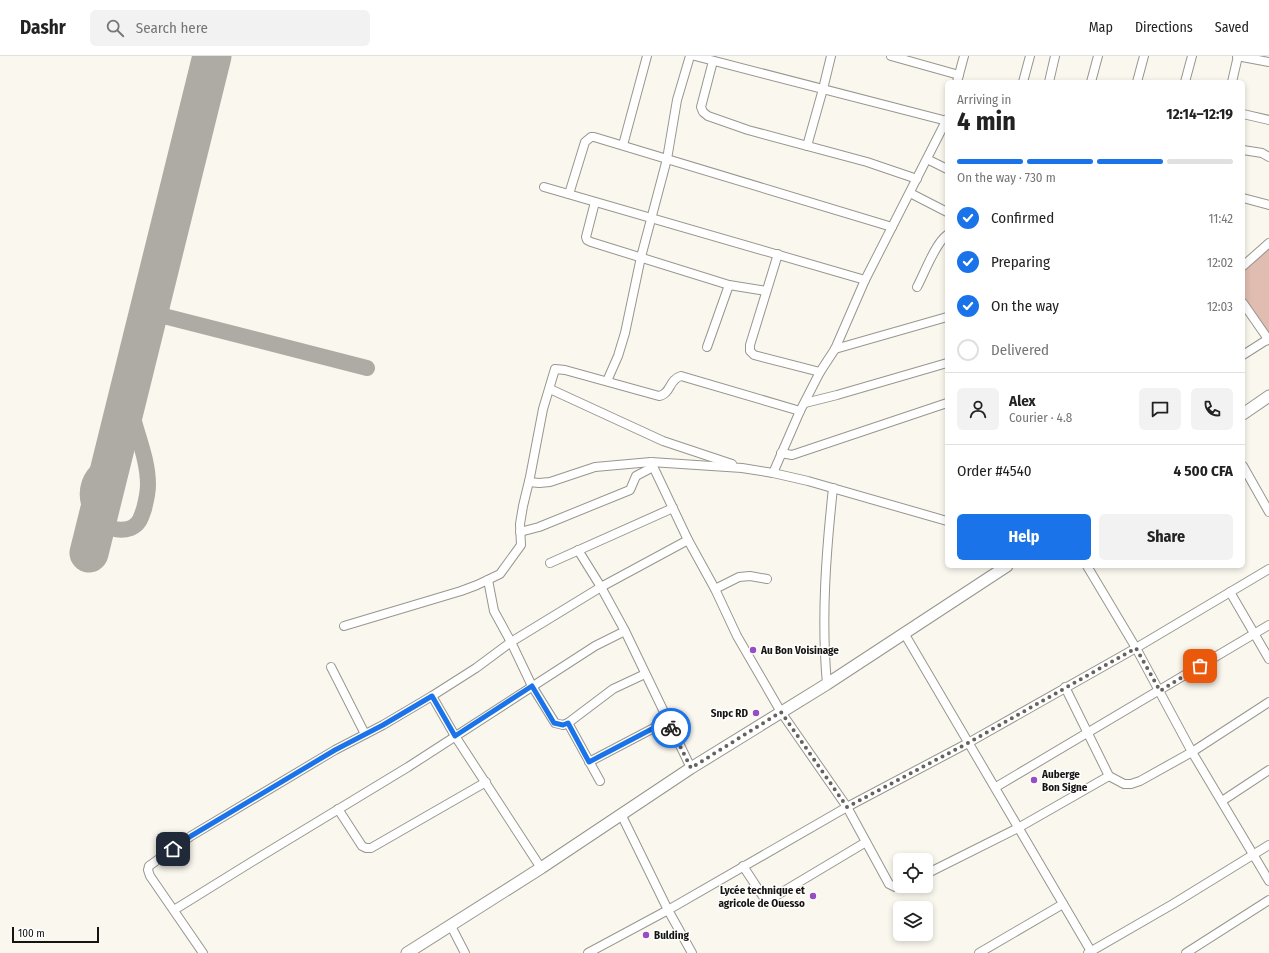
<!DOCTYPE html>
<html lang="en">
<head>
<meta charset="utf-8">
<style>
  :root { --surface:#fff; --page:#f2f2f2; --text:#222; --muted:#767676; --line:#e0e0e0; --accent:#1a73e8 }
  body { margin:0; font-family:"Fira Sans Condensed",sans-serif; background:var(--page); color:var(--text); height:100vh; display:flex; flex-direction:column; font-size:15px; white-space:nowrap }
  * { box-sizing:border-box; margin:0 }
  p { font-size:13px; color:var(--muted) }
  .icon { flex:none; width:22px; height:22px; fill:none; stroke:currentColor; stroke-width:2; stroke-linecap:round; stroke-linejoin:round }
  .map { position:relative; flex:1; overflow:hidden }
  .drawer { position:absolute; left:945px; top:24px; width:300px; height:488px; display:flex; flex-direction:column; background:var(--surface); border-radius:6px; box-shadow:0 2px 6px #0003 }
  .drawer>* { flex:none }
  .tools { position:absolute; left:893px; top:797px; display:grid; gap:8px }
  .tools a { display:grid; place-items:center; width:40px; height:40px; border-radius:6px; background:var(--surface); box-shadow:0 2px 6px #0003; font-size:20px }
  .scale { position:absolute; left:12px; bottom:10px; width:87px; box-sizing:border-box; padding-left:4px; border:2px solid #151411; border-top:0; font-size:11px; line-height:14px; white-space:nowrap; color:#151411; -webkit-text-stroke:3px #fff; paint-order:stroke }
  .pin { position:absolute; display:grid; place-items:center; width:34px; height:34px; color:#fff; margin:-17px; border-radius:8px; box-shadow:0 2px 6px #0006 }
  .courier { position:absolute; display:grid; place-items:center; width:40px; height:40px; margin:-20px; border:3px solid #1a73e8; border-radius:50%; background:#fff; color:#222; box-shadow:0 1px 5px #0007 }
  .head em { font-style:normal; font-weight:700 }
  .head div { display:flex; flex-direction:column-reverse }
  .head { display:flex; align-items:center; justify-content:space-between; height:68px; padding:0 12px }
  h1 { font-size:26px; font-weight:700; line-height:30px }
  .bar { display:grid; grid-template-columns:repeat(4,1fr); gap:6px 4px; align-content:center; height:48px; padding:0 12px }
  .bar i { height:5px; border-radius:3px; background:var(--line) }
  .bar .selected { background:var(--accent) }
  .bar p { grid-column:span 4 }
  .line { display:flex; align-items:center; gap:10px; padding:0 12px; border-top:1px solid var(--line) }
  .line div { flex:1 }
  .round { display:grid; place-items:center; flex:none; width:42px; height:42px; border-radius:6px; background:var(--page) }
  ol { padding:0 12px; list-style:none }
  li { display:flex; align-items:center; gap:12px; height:44px }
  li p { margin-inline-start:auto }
  li .icon { padding:4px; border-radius:50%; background:var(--accent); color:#fff; stroke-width:4 }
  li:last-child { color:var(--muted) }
  li i { width:22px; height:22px; border:2px solid var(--line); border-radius:50% }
  .button { display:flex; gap:8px; margin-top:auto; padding:8px 12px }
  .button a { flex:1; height:46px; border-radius:6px; background:var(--accent); color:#fff; font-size:16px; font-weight:700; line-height:46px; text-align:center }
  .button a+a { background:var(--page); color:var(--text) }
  header { display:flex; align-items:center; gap:24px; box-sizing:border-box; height:56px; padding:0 20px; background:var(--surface); border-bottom:1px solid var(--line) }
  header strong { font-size:19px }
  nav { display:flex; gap:22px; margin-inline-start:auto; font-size:14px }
  .search { width:280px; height:36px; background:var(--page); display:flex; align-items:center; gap:10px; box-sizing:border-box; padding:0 14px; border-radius:6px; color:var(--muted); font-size:15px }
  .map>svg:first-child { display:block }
  .green { fill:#e0bcb1 }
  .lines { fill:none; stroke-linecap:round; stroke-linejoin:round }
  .taxiway { stroke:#adaba4; stroke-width:16 }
  .runway { stroke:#adaba4; stroke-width:39 }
  .minor-casing { stroke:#98968d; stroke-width:10 }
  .highway-casing { stroke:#98968d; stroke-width:13 }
  .minor { stroke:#fff; stroke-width:8 }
  .highway { stroke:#fff; stroke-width:11 }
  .done { stroke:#65635e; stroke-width:4; stroke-dasharray:0 7.2 }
  .route { stroke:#1a73e8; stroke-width:5 }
  .poi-dot { fill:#954fc3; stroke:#fff; stroke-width:1.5 }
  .labels { text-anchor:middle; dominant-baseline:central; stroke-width:3; stroke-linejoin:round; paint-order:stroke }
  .poi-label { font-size:11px; font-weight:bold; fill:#151411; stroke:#fff; text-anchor:start }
</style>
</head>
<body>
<header>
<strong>Dashr</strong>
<div class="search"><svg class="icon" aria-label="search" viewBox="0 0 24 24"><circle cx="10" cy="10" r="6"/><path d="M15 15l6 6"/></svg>Search here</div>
<nav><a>Map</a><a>Directions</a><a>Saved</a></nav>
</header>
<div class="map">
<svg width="1269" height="897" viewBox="0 0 1269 897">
  <rect width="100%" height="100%" fill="#faf7ee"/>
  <path class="green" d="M1269 191V277L1243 241V213Z"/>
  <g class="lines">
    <g class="taxiway">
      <path d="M148 256 367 312"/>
      <path d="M112 402C103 410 92 417 89 429 82 453 105 481 131 472 140 468 141 461 144 453 146 445 148 437 148 429 148 397 131 368 128 337"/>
    </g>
    <path class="runway" d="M89 497 212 0"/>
    <g class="minor-casing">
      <g id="minor">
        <path d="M695 0 947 65"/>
        <path d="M891 0 959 19"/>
        <path d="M1237 0 1269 6"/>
        <path d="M713 5 701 51 703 56 708 60 748 74 867 106 917 123"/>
        <path d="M957 26 964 0"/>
        <path d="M1023 26 1030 0"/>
        <path d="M1049 26 1055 0"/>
        <path d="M1091 26 1098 0"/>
        <path d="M1137 26 1144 0"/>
        <path d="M1185 26 1192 0"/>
        <path d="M1232 26 1238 0"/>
        <path d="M1243 58 1269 64"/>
        <path d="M623 89 647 0"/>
        <path d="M807 90 823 33 831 0"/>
        <path d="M1243 94 1262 97 1269 101"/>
        <path d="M927 103 947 113"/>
        <path d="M544 131 865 224"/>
        <path d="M910 137 947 156"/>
        <path d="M569 138 585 86 591 81H594L892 171"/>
        <path d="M1243 142 1269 149"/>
        <path d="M595 146 586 181 587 184 591 186 729 229 766 235"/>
        <path d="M778 198 750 289V295L754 299 820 316"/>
        <path d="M1243 210 1269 187"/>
        <path d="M917 231C924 218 936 186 947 179"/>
        <path d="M1243 247 1268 283"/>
        <path d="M707 291 729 229"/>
        <path d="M835 293 947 261"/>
        <path d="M1243 299 1265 285 1269 284"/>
        <path d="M607 325 618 300 625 277 641 201 667 103 677 44 690 0"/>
        <path d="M550 333 663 385 732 408"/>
        <path d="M805 347 837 339 947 307"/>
        <path d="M781 397 792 399 947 347"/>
        <path d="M651 406 688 484 715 533 737 580 781 656 847 751 889 828 895 831 901 830"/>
        <path d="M1243 410 1269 456"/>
        <path d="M773 417 800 355 820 316 835 293 865 224 947 63"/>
        <path d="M529 426 539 427 550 426 595 411 651 406 742 412 773 417 808 425 947 465"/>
        <path d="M520 476 539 471 630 434 636 420 653 411"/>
        <path d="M578 494 601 531 625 575 691 712"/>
        <path d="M550 507 673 452"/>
        <path d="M1087 510 1136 592 1192 696 1269 825"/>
        <path d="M488 524 494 555 511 586 532 630 555 667 563 669 568 667 613 633 645 618"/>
        <path d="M715 533 739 521 750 520 767 523"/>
        <path d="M1230 536 1269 603"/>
        <path d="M344 570 461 535 477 529 500 518 521 489 520 468 523 450 530 421 543 353 555 313 565 314 659 340C671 338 669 323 681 320L800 355"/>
        <path d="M904 577 1092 897"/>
        <path d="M331 611 365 678"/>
        <path d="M827 628C821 563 826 497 833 432"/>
        <path d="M1065 631 1109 720 1124 728H1131L1140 725 1192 696 1269 646"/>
        <path d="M432 640 455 680 541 812"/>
        <path d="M568 667 600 725"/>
        <path d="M589 706 667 665"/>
        <path d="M996 731 1269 569"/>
        <path d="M1222 745 1269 714"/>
        <path d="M338 753 362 790 366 792H371L486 726"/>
        <path d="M621 758 668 854 692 897"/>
        <path d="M743 810 764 842 774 841 866 786"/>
        <path d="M926 818 1018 772 1109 720"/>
        <path d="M174 854 258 802 408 711 595 590 625 575"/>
        <path d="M451 870 465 897"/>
        <path d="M203 897 150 820 148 814 149 810 191 780 335 694 383 669 432 640 476 612 511 586 601 531 688 484"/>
        <path d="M588 897 668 854 847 751 968 687 1136 592 1269 513"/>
        <path d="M979 897 1063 848"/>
        <path d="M1088 897 1173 848 1269 789"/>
        <path d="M1186 897 1269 844"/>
      </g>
    </g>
    <g class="highway-casing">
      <g id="highway">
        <path d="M1243 358 1269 340"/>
        <path d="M407 897 541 812 691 712 827 628 1007 510"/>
      </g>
    </g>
    <use href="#minor" class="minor"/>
    <use href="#highway" class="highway"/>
  </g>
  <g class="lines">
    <path class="done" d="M671 672 691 712 781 656 847 751 968 687 1136 592 1160 635 1200 610"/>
    <path class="route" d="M173 793 191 780 335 694 383 669 432 640 455 680 532 630 554 667 563 669 568 667 589 706 667 665 671 672"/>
  </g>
  <g class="poi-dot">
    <circle cx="753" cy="594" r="4"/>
    <circle cx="756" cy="657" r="4"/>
    <circle cx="1034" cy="724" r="4"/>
    <circle cx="813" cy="840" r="4"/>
    <circle cx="646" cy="879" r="4"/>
  </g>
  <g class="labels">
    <g class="poi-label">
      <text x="761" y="594">Au Bon Voisinage</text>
      <text x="748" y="657" text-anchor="end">Snpc RD</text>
      <text x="1042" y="718">Auberge<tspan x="1042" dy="13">Bon Signe</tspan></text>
      <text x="805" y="834" text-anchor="end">Lycée technique et<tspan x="805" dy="13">agricole de Ouesso</tspan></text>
      <text x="654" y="879">Bulding</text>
    </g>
  </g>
</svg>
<div class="tools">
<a><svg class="icon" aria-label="locate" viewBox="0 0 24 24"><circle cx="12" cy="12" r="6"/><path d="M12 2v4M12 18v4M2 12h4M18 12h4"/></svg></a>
<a><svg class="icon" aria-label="layers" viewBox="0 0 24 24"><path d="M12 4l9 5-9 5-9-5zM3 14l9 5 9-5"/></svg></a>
</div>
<div class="scale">100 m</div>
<div class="pin" style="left:1200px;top:610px;background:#ea580c"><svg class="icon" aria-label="bag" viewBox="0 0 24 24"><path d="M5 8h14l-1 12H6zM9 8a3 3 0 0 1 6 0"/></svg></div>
<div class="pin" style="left:173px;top:793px;background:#1f2937"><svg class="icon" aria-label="home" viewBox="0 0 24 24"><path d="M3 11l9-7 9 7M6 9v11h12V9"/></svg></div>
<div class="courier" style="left:671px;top:672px"><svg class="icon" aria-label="bike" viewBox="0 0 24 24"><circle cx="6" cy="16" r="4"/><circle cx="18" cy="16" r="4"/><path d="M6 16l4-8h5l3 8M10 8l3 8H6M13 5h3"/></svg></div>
<section class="drawer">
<div class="head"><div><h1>4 min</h1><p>Arriving in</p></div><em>12:14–12:19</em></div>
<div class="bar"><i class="selected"></i><i class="selected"></i><i class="selected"></i><i></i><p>On the way · 730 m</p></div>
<ol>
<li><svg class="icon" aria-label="check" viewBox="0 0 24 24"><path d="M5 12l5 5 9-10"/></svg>Confirmed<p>11:42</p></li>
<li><svg class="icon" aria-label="check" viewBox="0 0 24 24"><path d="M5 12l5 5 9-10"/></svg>Preparing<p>12:02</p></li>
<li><svg class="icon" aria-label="check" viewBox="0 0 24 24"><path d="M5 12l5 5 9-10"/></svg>On the way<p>12:03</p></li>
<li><i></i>Delivered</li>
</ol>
<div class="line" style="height:72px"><a class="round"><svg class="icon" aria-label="person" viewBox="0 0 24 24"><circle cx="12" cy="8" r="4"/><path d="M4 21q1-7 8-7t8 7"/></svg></a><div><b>Alex</b><p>Courier · 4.8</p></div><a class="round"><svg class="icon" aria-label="chat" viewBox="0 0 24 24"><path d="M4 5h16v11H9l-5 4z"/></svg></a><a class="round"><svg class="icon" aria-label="phone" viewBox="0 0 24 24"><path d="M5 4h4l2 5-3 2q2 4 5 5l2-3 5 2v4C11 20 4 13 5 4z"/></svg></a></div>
<div class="line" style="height:52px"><div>Order #4540</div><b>4 500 CFA</b></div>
<div class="button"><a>Help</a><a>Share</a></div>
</section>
</div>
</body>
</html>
